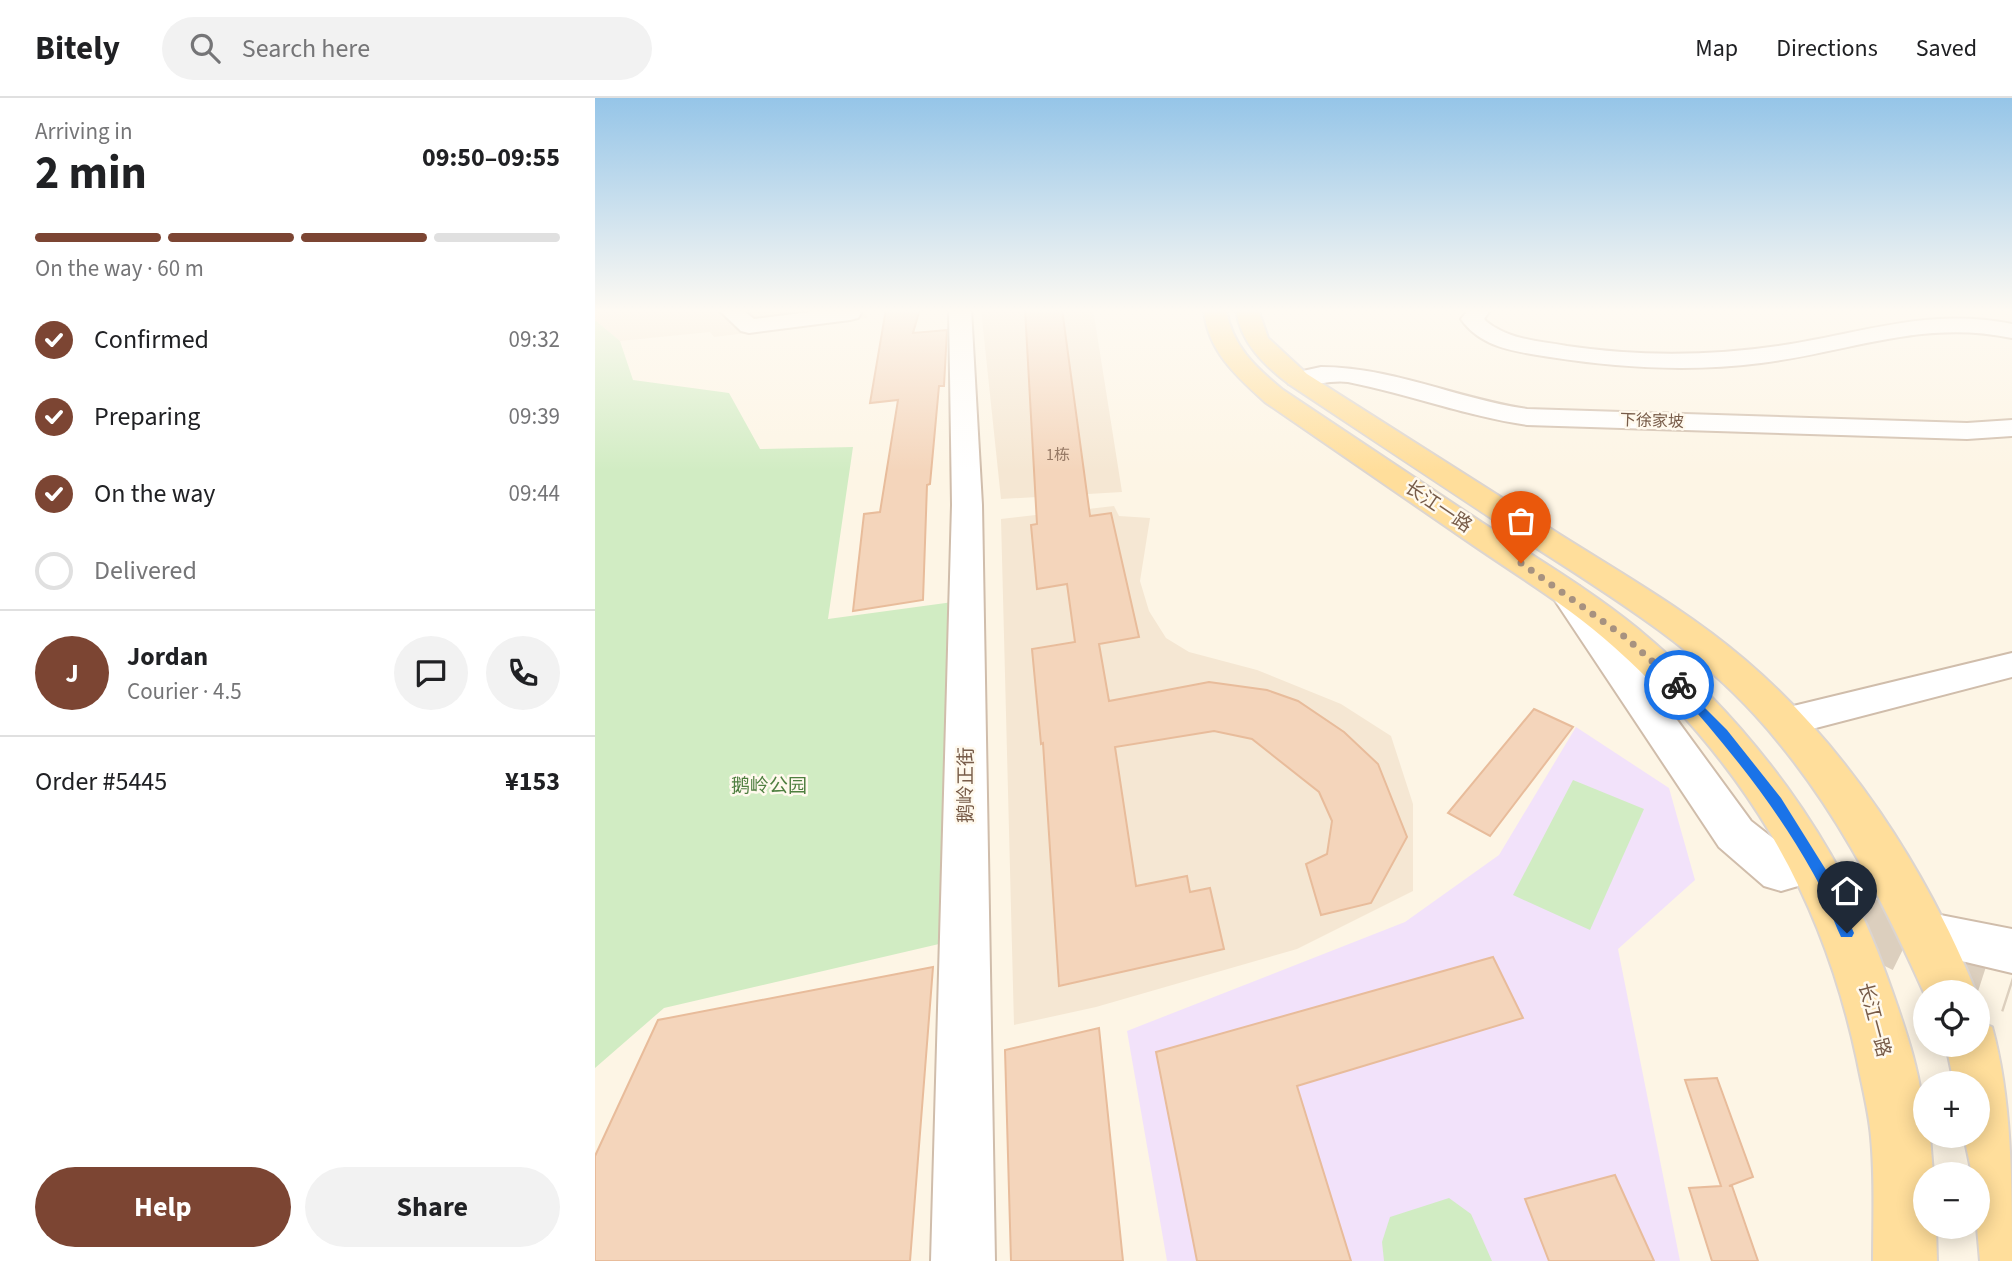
<!DOCTYPE html>
<html lang="en">
<head>
<meta charset="utf-8">
<style>
  :root { --surface:#fff; --page:#f2f2f2; --text:#202124; --muted:#757577; --line:#e0e0e0; --accent:#7c4533 }
  body { margin:0; font-family:"Source Sans 3","Noto Sans SC",sans-serif; background:var(--page); color:var(--text); height:100vh; display:flex; flex-direction:column; font-size:26px; white-space:nowrap }
  * { box-sizing:border-box; margin:0 }
  p { font-size:23px; color:var(--muted) }
  .icon { flex:none; width:38px; height:38px; fill:none; stroke:currentColor; stroke-width:2; stroke-linecap:round; stroke-linejoin:round }
  .map { position:relative; flex:1; overflow:hidden }
  .drawer { display:flex; flex-direction:column; background:var(--surface); width:595px }
  .drawer>* { flex:none }
  .buttons { position:absolute; left:1318px; top:882px; display:grid; gap:14px }
  .buttons a { display:grid; place-items:center; width:77px; height:77px; border-radius:50%; background:var(--surface); box-shadow:0 4px 18px #0003; font-size:35px }
  .pin { position:absolute; display:grid; place-items:center; width:60px; height:60px; color:#fff; margin:-72px -30px; border-radius:50% 50% 50% 0; rotate:-45deg; box-shadow:0 0 7px #0007 }
  .pin .icon { rotate:45deg }
  .courier { position:absolute; display:grid; place-items:center; width:70px; height:70px; margin:-35px; border:5px solid #1a73e8; border-radius:50%; background:#fff; color:#222; box-shadow:0 2px 9px #0007 }
  .summary em { font-style:normal; font-weight:700 }
  .summary div { display:flex; flex-direction:column-reverse }
  .summary { display:flex; align-items:center; justify-content:space-between; height:119px; padding:0 35px }
  h1 { font-size:46px; font-weight:700; line-height:52px }
  .bar { display:grid; grid-template-columns:repeat(4,1fr); gap:10px 7px; align-content:center; height:84px; padding:0 35px }
  .bar i { height:9px; border-radius:5px; background:var(--line) }
  .bar .on { background:var(--accent) }
  .bar p { grid-column:span 4 }
  .line { display:flex; align-items:center; gap:18px; padding:0 35px; border-top:2px solid var(--line) }
  .line div { flex:1 }
  .round { display:grid; place-items:center; flex:none; width:74px; height:74px; border-radius:37px; background:var(--page) }
  ol { padding:0 35px; list-style:none }
  li { display:flex; align-items:center; gap:21px; height:77px }
  li p { margin-inline-start:auto }
  li .icon { padding:7px; border-radius:50%; background:var(--accent); color:#fff; stroke-width:4 }
  li:last-child { color:var(--muted) }
  li i { width:38px; height:38px; border:4px solid var(--line); border-radius:50% }
  .cta { display:flex; gap:14px; margin-top:auto; padding:14px 35px }
  .cta a { flex:1; height:80px; border-radius:42px; background:var(--accent); color:#fff; font-size:28px; font-weight:700; line-height:80px; text-align:center }
  .cta a+a { background:var(--page); color:var(--text) }
  header { display:flex; align-items:center; gap:42px; box-sizing:border-box; height:98px; padding:0 35px; background:var(--surface); border-bottom:2px solid var(--line) }
  header strong { font-size:33px }
  nav { display:flex; gap:38px; margin-inline-start:auto; font-size:24px }
  .search { width:490px; height:63px; background:var(--page); display:flex; align-items:center; gap:18px; box-sizing:border-box; padding:0 24px; border-radius:38px; color:var(--muted); font-size:26px }
  main { display:flex; flex:1; min-height:0 }
  .map>svg:first-child { display:block }
  .residential { fill:#f5e7d3 }
  .education { fill:#f2e2fa }
  .green { fill:#d1ecc3 }
  .building { fill:#f4d5bb; stroke:#e8bc9b; stroke-width:2 }
  .lines { fill:none; stroke-linecap:round; stroke-linejoin:round }
  .minor-tunnel-far1 { stroke:#dccfbe; stroke-width:43; stroke-dasharray:43 22; stroke-linecap:butt }
  .minor-tunnel { stroke:#dccfbe; stroke-width:56; stroke-dasharray:56 28; stroke-linecap:butt }
  .minor-casing { stroke:#d0bdab; stroke-width:4 }
  .major-casing { stroke:#dcd5d0; stroke-width:4 }
  .minor { fill:#fff; fill-rule:evenodd }
  .major { fill:#ffde9b; fill-rule:evenodd }
  .route { fill:#1a73e8 }
  .done { stroke:#a79280; stroke-width:7; stroke-dasharray:0 12.6 }
  .labels { text-anchor:middle; dominant-baseline:central; stroke-width:5; stroke-linejoin:round; paint-order:stroke }
  .far-street-label { font-size:16px; fill:#785c49; stroke:#fff9ed }
  .number-label { font-size:16px; fill:#977a66 }
  .street-label { font-size:19px; fill:#785c49; stroke:#fff9ed }
  .park-label { font-size:19px; fill:#4f7f40; stroke:#fff9ed }
</style>
</head>
<body>
<header>
<strong>Bitely</strong>
<div class="search"><svg class="icon" aria-label="search" viewBox="0 0 24 24"><circle cx="10" cy="10" r="6"/><path d="M15 15l6 6"/></svg>Search here</div>
<nav><a>Map</a><a>Directions</a><a>Saved</a></nav>
</header>
<main>
<section class="drawer">
<div class="summary"><div><h1>2 min</h1><p>Arriving in</p></div><em>09:50–09:55</em></div>
<div class="bar"><i class="on"></i><i class="on"></i><i class="on"></i><i></i><p>On the way · 60 m</p></div>
<ol>
<li><svg class="icon" aria-label="check" viewBox="0 0 24 24"><path d="M5 12l5 5 9-10"/></svg>Confirmed<p>09:32</p></li>
<li><svg class="icon" aria-label="check" viewBox="0 0 24 24"><path d="M5 12l5 5 9-10"/></svg>Preparing<p>09:39</p></li>
<li><svg class="icon" aria-label="check" viewBox="0 0 24 24"><path d="M5 12l5 5 9-10"/></svg>On the way<p>09:44</p></li>
<li><i></i>Delivered</li>
</ol>
<div class="line" style="height:126px"><b class="round" style="background:var(--accent);color:#fff">J</b><div><b>Jordan</b><p>Courier · 4.5</p></div><a class="round"><svg class="icon" aria-label="chat" viewBox="0 0 24 24"><path d="M4 5h16v11H9l-5 4z"/></svg></a><a class="round"><svg class="icon" aria-label="phone" viewBox="0 0 24 24"><path d="M5 4h4l2 5-3 2q2 4 5 5l2-3 5 2v4C11 20 4 13 5 4z"/></svg></a></div>
<div class="line" style="height:91px"><div>Order #5445</div><b>¥153</b></div>
<div class="cta"><a>Help</a><a>Share</a></div>
</section>
<div class="map">
<svg width="1417" height="1163" viewBox="0 0 1417 1163">
  <rect width="100%" height="100%" fill="#fdf5e5"/>
  <g class="residential">
    <path d="M0 211H268L273 220 119 239 115 234 25 243 0 222Z"/>
    <path d="M386 211H498L527 394 406 401Z"/>
    <path d="M519 408 524 418 555 420 545 483 554 513 571 540 594 554 662 572 746 606 796 638 818 706V793L702 851 501 909 419 927 406 421Z"/>
  </g>
  <path class="education" d="M981 629 1074 690 1100 782 1023 851 1085 1163H572L532 933 810 824 904 757Z"/>
  <g class="green">
    <path d="M0 222 25 243 38 282 134 295 165 351 258 349 233 521 358 504 344 846 69 910 0 970Z"/>
    <path d="M978 682 1049 711 995 832 918 797Z"/>
    <path d="M854 1100 876 1116 897 1163H789L787 1144 795 1119Z"/>
  </g>
  <g class="building">
    <path d="M291 211H325L318 235 352 232 349 288H344L335 386 332 387 328 502 258 513 269 416 285 414 303 302 275 305Z"/>
    <path d="M430 211H467L495 418 516 415 544 539 504 546 514 603 614 584 672 592 703 603 749 634 783 666 812 739 776 805 726 817 711 766 732 756 737 723 724 694 657 641 619 633 520 649 541 788 592 778 595 794 615 790 629 851 464 888 448 645 446 646 437 551 480 544 472 486 442 491 436 427 442 426Z"/>
    <path d="M939 611 978 629 895 738 853 715Z"/>
    <path d="M898 859 928 920 702 988 756 1163H602L561 954Z"/>
    <path d="M338 869 315 1163H0V1058L63 922Z"/>
    <path d="M504 930 528 1163H416L410 952Z"/>
    <path d="M1122 980 1158 1079 1134 1088H1137L1163 1163H1117L1094 1090 1126 1088 1090 982Z"/>
    <path d="M1020 1077 1059 1163H954L930 1101Z"/>
  </g>
  <g class="lines">
    <path class="minor-tunnel-far1" d="M1229 803 1263 824"/>
    <path class="minor-tunnel" d="M1260 822 1343 863 1417 887"/>
    <g class="minor-casing">
      <g id="minor">
        <path d="M123 211H147L159 221 238 211H263L266 215 263 220 255 222 154 235 146 233Z"/>
        <path d="M354 211H376L387 407 400 1163H336L357 407Z"/>
        <path d="M874 211H896L889 221 892 224C915 242 944 243 972 248 1046 259 1122 258 1196 246 1275 233 1335 210 1417 226V240C1326 221 1255 254 1166 265 1096 274 1025 270 955 259 922 254 886 250 866 221Z"/>
        <path d="M726 269C797 269 863 301 932 311L1372 325 1417 322V338L1372 341 932 327C871 318 814 296 753 284 733 281 713 291 694 286L690 281 694 276Z"/>
        <path d="M972 485 984 488 1156 723 1203 760 1210 774 1203 788 1186 793 1169 788 1124 749 955 495 960 488Z"/>
        <path d="M1417 555V579L1190 638 1176 634 1170 624 1176 614 1190 610Z"/>
        <path d="M1330 814 1417 831V875L1312 850 1305 835 1312 820Z"/>
      </g>
    </g>
    <g class="major-casing">
      <g id="major">
        <path d="M609 211H631C637 248 660 269 688 292 754 336 820 380 886 424 939 459 994 491 1043 531 1155 624 1244 742 1292 879 1310 929 1330 985 1330 1038H1335L1338 1076H1330V1129H1341L1342 1163H1278C1278 1122 1280 1080 1276 1039 1274 1014 1267 988 1262 962 1226 792 1148 665 1019 549 976 510 926 480 878 447 808 399 739 351 670 304 641 278 612 252 609 211Z"/>
        <path d="M641 211H663L673 240 712 276C797 330 882 384 967 438 1029 477 1094 514 1150 562 1252 649 1331 771 1381 894H1330V897C1285 796 1235 699 1160 617 1099 550 1022 502 946 453 862 398 778 342 694 286 669 267 645 244 641 211Z"/>
        <path d="M1382 923 1397 929C1417 1000 1417 1087 1417 1163H1385L1382 1129V1076H1377L1369 1038H1382V985H1359L1351 947H1382Z"/>
      </g>
    </g>
    <use href="#minor" class="minor"/>
    <use href="#major" class="major"/>
  </g>
  <linearGradient id="sky" x2="0" y2="1"><stop stop-color="#95c5e8"/><stop offset="0.57" stop-color="#fefaf3"/><stop offset="1" stop-color="#fefaf3" stop-opacity="0"/></linearGradient>
  <rect width="1417" height="373" fill="url(#sky)"/>
  <path class="route" d="M1084 584 1132 632 1186 700 1231 772 1259 835 1257 839H1246C1236 818 1230 795 1218 775 1180 707 1132 648 1080 590L1078 587Z"/>
  <g class="lines">
    <path class="done" d="M926 465 1030 539 1084 587"/>
  </g>
  <g class="labels">
    <g class="far-street-label">
      <text transform="translate(1057 323) rotate(2)">下徐家坡</text>
    </g>
    <g class="number-label">
      <text x="463" y="357">1栋</text>
    </g>
    <g class="street-label">
      <text transform="translate(843 409) rotate(34)">长江一路</text>
      <text transform="translate(371 687) rotate(-90)">鹅岭正街</text>
      <text transform="translate(1279 922) rotate(75)">长江一路</text>
    </g>
    <g class="park-label">
      <text x="174" y="688">鹅岭公园</text>
    </g>
  </g>
</svg>
<div class="buttons">
<a><svg class="icon" aria-label="locate" viewBox="0 0 24 24"><circle cx="12" cy="12" r="6"/><path d="M12 2v4M12 18v4M2 12h4M18 12h4"/></svg></a>
<a>+</a>
<a>−</a>
</div>
<div class="pin" style="left:926px;top:465px;background:#ea580c"><svg class="icon" aria-label="bag" viewBox="0 0 24 24"><path d="M5 8h14l-1 12H6zM9 8a3 3 0 0 1 6 0"/></svg></div>
<div class="pin" style="left:1252px;top:835px;background:#1f2937"><svg class="icon" aria-label="home" viewBox="0 0 24 24"><path d="M3 11l9-7 9 7M6 9v11h12V9"/></svg></div>
<div class="courier" style="left:1084px;top:587px"><svg class="icon" aria-label="bike" viewBox="0 0 24 24"><circle cx="6" cy="16" r="4"/><circle cx="18" cy="16" r="4"/><path d="M6 16l4-8h5l3 8M10 8l3 8H6M13 5h3"/></svg></div>
</div>
</main>
</body>
</html>
